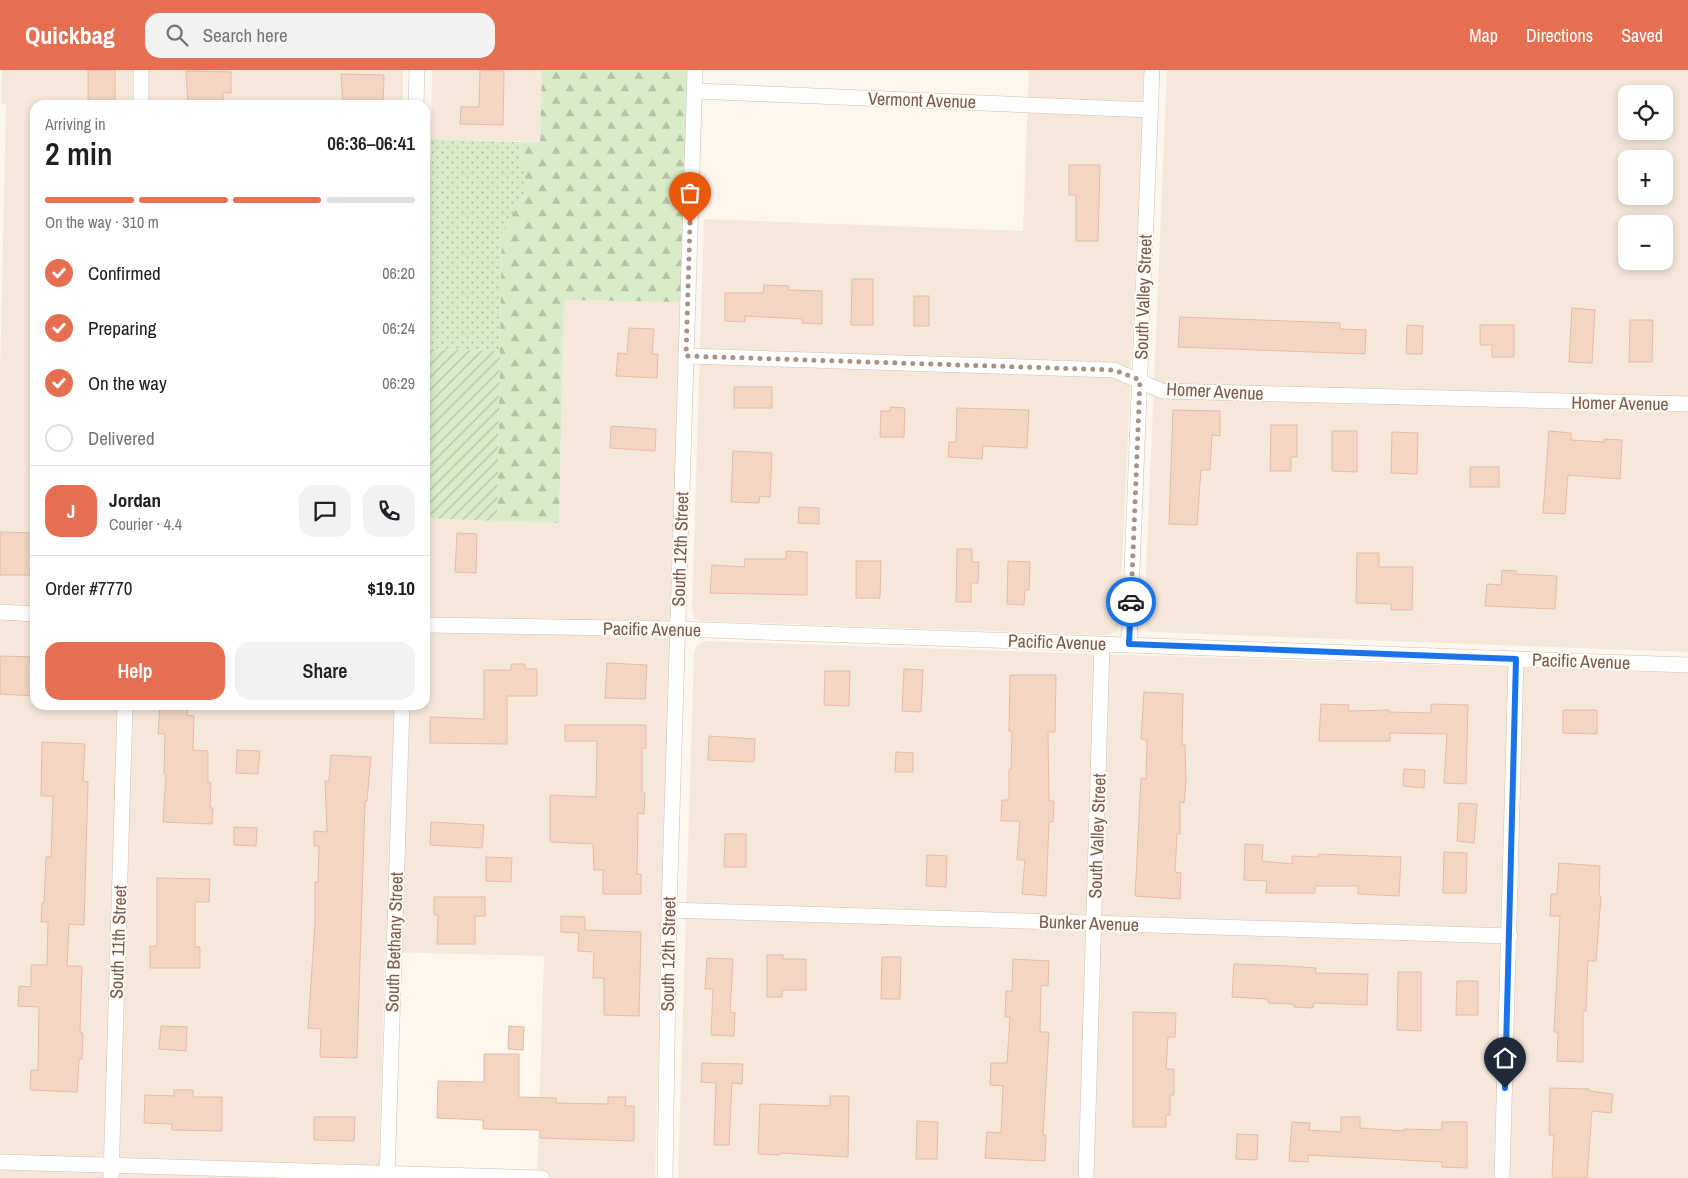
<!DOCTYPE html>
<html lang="en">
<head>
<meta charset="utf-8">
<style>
  :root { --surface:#fff; --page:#f2f2f2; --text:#202124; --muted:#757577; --line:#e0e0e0; --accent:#e76f51 }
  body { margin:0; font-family:"Archivo Narrow",sans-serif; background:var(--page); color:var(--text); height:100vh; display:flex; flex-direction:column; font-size:19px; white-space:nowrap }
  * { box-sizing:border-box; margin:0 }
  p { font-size:16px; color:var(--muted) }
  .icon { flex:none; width:28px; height:28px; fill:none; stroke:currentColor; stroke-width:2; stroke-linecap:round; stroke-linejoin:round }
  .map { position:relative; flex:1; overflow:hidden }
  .side { position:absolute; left:30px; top:30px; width:400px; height:610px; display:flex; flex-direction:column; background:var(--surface); border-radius:15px; box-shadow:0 2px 8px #0003 }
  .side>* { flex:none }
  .fabs { position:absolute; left:1618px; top:15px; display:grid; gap:10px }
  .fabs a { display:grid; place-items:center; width:55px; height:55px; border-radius:10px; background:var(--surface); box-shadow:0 2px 8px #0003; font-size:25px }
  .pin { position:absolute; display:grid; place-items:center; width:42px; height:42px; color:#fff; margin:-51px -21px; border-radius:50% 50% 50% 0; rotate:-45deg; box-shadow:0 0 5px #0007 }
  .pin .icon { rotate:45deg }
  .courier { position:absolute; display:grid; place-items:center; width:50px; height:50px; margin:-25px; border:4px solid #1a73e8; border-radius:50%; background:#fff; color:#222; box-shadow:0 1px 6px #0007 }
  .overview em { font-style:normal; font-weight:600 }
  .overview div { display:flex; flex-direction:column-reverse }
  .overview { display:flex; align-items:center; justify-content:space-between; height:85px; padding:0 15px }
  h1 { font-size:32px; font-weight:600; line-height:38px }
  .bar { display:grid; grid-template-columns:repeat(4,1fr); gap:8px 5px; align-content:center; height:60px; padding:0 15px }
  .bar i { height:6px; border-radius:4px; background:var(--line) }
  .bar .on { background:var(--accent) }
  .bar p { grid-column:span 4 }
  .line { display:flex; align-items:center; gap:12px; padding:0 15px; border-top:1px solid var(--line) }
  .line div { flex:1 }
  .round { display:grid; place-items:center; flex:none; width:52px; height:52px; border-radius:15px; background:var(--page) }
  ol { padding:0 15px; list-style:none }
  li { display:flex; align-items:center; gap:15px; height:55px }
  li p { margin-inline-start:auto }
  li .icon { padding:5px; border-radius:50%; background:var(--accent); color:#fff; stroke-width:4 }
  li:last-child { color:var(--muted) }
  li i { width:28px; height:28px; border:2px solid var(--line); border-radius:50% }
  .primary-button { display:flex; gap:10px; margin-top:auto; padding:10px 15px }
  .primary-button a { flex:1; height:58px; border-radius:15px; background:var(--accent); color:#fff; font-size:20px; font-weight:600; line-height:58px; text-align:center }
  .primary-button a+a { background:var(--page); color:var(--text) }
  header { display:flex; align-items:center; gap:30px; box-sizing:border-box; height:70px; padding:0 25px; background:var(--accent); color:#fff }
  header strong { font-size:24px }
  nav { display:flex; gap:28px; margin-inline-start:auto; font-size:18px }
  .search { width:350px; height:45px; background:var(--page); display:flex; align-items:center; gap:12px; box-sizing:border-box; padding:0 18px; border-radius:15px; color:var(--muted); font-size:19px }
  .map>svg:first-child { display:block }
  .residential { fill:#f5e8da; fill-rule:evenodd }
  .grass { fill:url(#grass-dots) }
  .forest { fill:url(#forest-firs) }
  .garden { fill:url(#garden-furrows) }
  .building { fill:#f3d5c3; stroke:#e6bba3 }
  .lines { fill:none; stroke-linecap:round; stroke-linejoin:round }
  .street-casing { stroke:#d1beb0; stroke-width:16 }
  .street { stroke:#fff; stroke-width:15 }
  .done { stroke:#a89285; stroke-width:5; stroke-dasharray:0 9 }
  .route { stroke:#1a73e8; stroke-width:6 }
  .labels { text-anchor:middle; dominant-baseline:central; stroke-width:4; stroke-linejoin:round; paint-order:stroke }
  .street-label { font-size:18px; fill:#7a5c4d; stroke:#fffaf3 }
</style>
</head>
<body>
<header>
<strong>Quickbag</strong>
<div class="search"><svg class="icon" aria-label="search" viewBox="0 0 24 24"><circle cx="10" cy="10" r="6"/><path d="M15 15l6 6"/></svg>Search here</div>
<nav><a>Map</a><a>Directions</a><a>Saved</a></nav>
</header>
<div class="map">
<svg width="1688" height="1108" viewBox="0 0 1688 1108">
  <defs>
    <pattern id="grass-dots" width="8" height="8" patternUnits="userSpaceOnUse" patternTransform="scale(1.25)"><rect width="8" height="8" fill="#d8ecc9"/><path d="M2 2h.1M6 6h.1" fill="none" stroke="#b4c2a5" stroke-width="1.8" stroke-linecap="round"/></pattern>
    <pattern id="forest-firs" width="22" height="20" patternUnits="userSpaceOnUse" patternTransform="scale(1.25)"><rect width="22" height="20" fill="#d8ecc9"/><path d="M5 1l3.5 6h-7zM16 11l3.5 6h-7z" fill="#b4c2a5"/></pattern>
    <pattern id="garden-furrows" width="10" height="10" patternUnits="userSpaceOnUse" patternTransform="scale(1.25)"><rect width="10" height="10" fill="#d8ecc9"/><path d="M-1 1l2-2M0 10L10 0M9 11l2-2" fill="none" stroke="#b4c2a5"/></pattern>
  </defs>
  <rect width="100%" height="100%" fill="#fdf6ec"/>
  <g class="residential">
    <path d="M2 0H403V35H35V635H425V448L559 453 564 230 681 232 655 1108H537L544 886 385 882 379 1108H0V306L6 35 1 34Z"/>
    <path d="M432 0H542L540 72 431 69Z"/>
    <path d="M1029 0H1145L1119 557 1116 562 1106 565 702 551 694 548 692 538 704 149 1023 161Z"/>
    <path d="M1167 0H1688V582L1149 562 1144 552ZM1626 24H1664V61H1626ZM1626 89H1664V126H1626ZM1626 154H1664V191H1626Z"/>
    <path d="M704 571 1688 603V1108H678L694 583 697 575Z"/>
  </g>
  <path class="grass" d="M431 69 519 72 527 120 502 162 500 281 426 279Z"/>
  <path class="forest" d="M542 0H687L681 232 564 230 559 453 497 451 502 162 527 120 519 72H540Z"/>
  <path class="garden" d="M426 279 500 281 497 451 425 448Z"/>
  <g class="building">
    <rect x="88" y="0" width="27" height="31"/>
    <path d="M480 0 504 1 503 55 460 54 461 37H479Z"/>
    <path d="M186 1 231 2V23H223V35H188Z"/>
    <path d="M341 4 384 5 383 35H343Z"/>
    <path d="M1069 95H1100L1098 171H1076V125H1069Z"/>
    <path d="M852 209H873V255H851Z"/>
    <path d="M764 215 789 216V220L822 221V254L802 253V249L745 246V252L725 251V223H763Z"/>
    <rect x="914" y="226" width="15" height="30"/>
    <path d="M1572 238 1595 240 1592 293 1569 292Z"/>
    <path d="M1180 247 1340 253V259L1366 260 1365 284 1178 277Z"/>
    <path d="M1630 250H1653L1652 292H1629Z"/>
    <path d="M1407 255 1423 256 1422 284H1406Z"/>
    <path d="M1480 255H1514V287H1492V275H1480Z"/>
    <path d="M629 258 654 259 652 284H658L657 308 616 306 618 283 627 284Z"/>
    <rect x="734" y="317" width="38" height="21"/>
    <path d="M890 337 905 338 904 367H880L881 341H890Z"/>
    <path d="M957 338 1029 340 1027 378 983 376 982 389 948 387 949 372H956Z"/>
    <path d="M1173 340 1220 341V366L1212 365 1210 400H1201L1197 455 1169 454Z"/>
    <path d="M1271 355H1297V387H1291V401H1270Z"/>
    <path d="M611 356 656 359 655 381 610 378Z"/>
    <path d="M1332 361H1357V402L1332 401Z"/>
    <path d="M1549 361 1571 363V370L1604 372V369L1622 370 1620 409 1568 405 1565 444 1543 443Z"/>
    <path d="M1392 362 1418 363 1417 404 1391 403Z"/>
    <path d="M733 381 772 383 770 427 760 426 759 433 731 432Z"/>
    <rect x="1470" y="397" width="29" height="20"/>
    <path d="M799 437 819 438V454L798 453Z"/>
    <path d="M0 462 35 463V505H0Z"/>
    <path d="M457 463 477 464 476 503 455 502Z"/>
    <path d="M957 479H972V492H979L978 513H971V532H956Z"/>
    <path d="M786 481 807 482V525L710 523 712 495 745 497 744 489H786Z"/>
    <path d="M1357 483H1379V497H1413L1412 540H1391V534L1356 533Z"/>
    <path d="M856 491H881L880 528H856Z"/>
    <path d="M1008 491 1030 492 1029 520H1025L1024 535 1007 534Z"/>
    <path d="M1502 500 1516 501V504L1557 506 1555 539 1485 536 1487 514 1501 515Z"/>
    <path d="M0 586 35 587V626L0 624Z"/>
    <path d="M607 593 647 595 645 629 605 628Z"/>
    <path d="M511 594H525V599H537V626H507V674L430 673V647L484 649V600H511Z"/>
    <path d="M904 599 923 600 921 642 902 641Z"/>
    <path d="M825 601H850L849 636 824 635Z"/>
    <path d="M1010 605H1056L1055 662H1048L1049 731H1054L1053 752H1049L1046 826 1022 824 1025 790H1017L1020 751H1001L1002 730H1009V699H1011L1012 662 1009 661Z"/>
    <path d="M1144 622 1183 624 1182 675H1185L1186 712 1184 733 1180 732V764H1177L1175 802 1181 803 1180 829 1135 826 1141 708 1146 709 1147 670 1141 669Z"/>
    <path d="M1321 634 1349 635 1348 641 1389 640V642L1431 643V634L1468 635 1466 714 1444 713 1447 664 1390 663V671H1319Z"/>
    <path d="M160 635H188L187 645 194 646 193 680 208 681V712L211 713 210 738H213L212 754 163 752 166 705 164 704 165 664H158Z"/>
    <path d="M1563 640H1597V664L1563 663Z"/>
    <path d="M565 655H646V678H642V722L645 723 644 744 638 743 637 804H641V824H603V800H594L593 774 550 772V725L596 727 597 671H565Z"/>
    <path d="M709 666 755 669 754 692 708 690Z"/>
    <path d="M42 672 85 674 83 711 88 712 84 855 69 854 67 896H82L80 963H83L82 989H79L77 1022 30 1020 31 1000H38L39 937 18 936 19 916 31 917V895H47L48 852H41L42 833H44L46 787H51L53 726H41Z"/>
    <path d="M237 680 260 681 258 704 236 703Z"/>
    <path d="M896 682 913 683V702H895Z"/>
    <path d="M331 685 371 687 367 731H365L357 988 320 987 321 959 308 958 315 853V812H318L319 776H314V761L327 762 325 711H329Z"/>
    <path d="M1404 699 1425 700 1424 718 1403 716Z"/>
    <path d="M1459 733 1477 734 1474 773 1457 771Z"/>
    <path d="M431 752 484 755 482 778 430 775Z"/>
    <path d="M234 757 257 758 256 776 234 775Z"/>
    <path d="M725 764H746V797H724Z"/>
    <path d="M1245 774 1263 775 1262 791 1292 794V786L1318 787V784L1401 787 1399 826 1358 824V816H1315V823H1266L1267 811 1244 810Z"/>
    <path d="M1444 782 1467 783 1466 823H1443Z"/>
    <path d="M927 785 947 786 946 817 926 816Z"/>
    <path d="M486 787 512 788 511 812 486 811Z"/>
    <path d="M1559 793 1600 796 1599 826 1601 827 1596 891H1588L1586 941H1583V992L1557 991 1558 962H1554L1560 846H1550L1551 824H1557Z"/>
    <path d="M157 808 210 809 209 832H195V877H200V898H150V876H157Z"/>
    <path d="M434 827H485V846H475V874H437L438 845H434Z"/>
    <path d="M561 846 585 847V860L641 862 639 946 604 945V908H593L594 882 578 881 579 863 561 862Z"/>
    <path d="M767 885H783V889H806V920H782V927H767Z"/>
    <path d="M882 887H901L900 929H881Z"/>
    <path d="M707 888 733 889 730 942 735 943 734 966 711 965 713 919H705Z"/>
    <path d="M1013 889 1049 891 1048 916 1041 915 1040 962H1049L1043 1065H1046L1045 1091 985 1088 987 1062 1001 1063 1003 1016 990 1015 991 993H1007L1010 947H1005L1006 921H1012Z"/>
    <path d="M1234 894 1289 896 1316 898 1315 903 1368 904 1367 935 1314 933 1313 938 1294 937V934L1268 933V929L1232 927Z"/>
    <path d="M1398 902H1421V961L1397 960Z"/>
    <path d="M1457 911H1478V945H1456Z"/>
    <path d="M1133 942 1176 943 1175 967H1168L1166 999H1174V1025H1170V1045H1166V1057H1133Z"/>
    <path d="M161 956 187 957 186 981 159 979Z"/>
    <path d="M509 956 524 957 523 980 508 979Z"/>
    <path d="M484 984H519V1027L556 1028V1033L608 1034V1027H626L625 1036H634V1071L540 1068V1060L483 1059V1050L437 1048 438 1011 484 1012Z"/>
    <path d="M702 993 743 994 742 1014 732 1013 729 1075H714L716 1013 701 1012Z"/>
    <path d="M1550 1018 1589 1019V1021L1613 1024 1611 1043 1592 1041 1587 1108H1552L1554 1065H1549Z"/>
    <path d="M174 1020H193V1027H222V1061L172 1060V1054L144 1053 145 1025 174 1026Z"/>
    <path d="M830 1026H849L848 1087 780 1083 779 1085 758 1084 760 1034 830 1036Z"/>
    <path d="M314 1047H355L354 1071 314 1070Z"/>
    <path d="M1341 1047H1360V1058L1404 1061V1059L1442 1060V1052H1467V1098L1442 1097V1092L1308 1085V1092L1289 1091 1292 1052 1310 1053 1309 1060 1341 1062Z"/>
    <path d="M917 1051 938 1052 937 1089H916Z"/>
    <path d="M1237 1064 1258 1065 1257 1090 1236 1089Z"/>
  </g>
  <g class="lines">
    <g class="street-casing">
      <g id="street">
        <path d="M695 21 1150 40"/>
        <path d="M141 35V0"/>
        <path d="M416 35 417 0"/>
        <path d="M686 286 1114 300 1162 321 1688 334"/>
        <path d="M0 542 35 544"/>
        <path d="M425 555 678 559 1688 595"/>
        <path d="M1129 575 1152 0"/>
        <path d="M669 840 1510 866"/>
        <path d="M0 1092 542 1108"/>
        <path d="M111 1108 125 635"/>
        <path d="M387 1108 402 635"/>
        <path d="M665 1108 669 840 695 0"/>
        <path d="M1086 1108 1102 574"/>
        <path d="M1502 1108 1516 589"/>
      </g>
    </g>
    <use href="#street" class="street"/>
  </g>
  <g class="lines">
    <path class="done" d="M690 153 686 286 1114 300 1140 310 1131 532"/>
    <path class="route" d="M1131 532 1129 574 1516 589 1505 1018"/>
  </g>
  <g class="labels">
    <g class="street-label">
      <text transform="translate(922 30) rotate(2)">Vermont Avenue</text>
      <text transform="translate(1143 227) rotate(-88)">South Valley Street</text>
      <text transform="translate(1215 321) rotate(3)">Homer Avenue</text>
      <text transform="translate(1620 333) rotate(1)">Homer Avenue</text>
      <text transform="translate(680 479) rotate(-88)">South 12th Street</text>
      <text transform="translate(652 559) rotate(1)">Pacific Avenue</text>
      <text transform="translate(1057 572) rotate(2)">Pacific Avenue</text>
      <text transform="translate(1581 591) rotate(2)">Pacific Avenue</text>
      <text transform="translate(1097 766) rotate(-88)">South Valley Street</text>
      <text transform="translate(1089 853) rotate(2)">Bunker Avenue</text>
      <text transform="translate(118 872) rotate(-88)">South 11th Street</text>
      <text transform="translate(394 872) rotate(-88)">South Bethany Street</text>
      <text transform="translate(668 884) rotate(-89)">South 12th Street</text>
    </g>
  </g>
</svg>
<div class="fabs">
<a><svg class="icon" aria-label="locate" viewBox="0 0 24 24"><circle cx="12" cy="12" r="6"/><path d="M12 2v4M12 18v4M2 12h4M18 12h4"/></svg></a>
<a>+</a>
<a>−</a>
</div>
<div class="pin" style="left:690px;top:153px;background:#ea580c"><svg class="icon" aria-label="bag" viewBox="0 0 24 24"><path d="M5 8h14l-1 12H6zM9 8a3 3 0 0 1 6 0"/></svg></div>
<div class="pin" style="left:1505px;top:1018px;background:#1f2937"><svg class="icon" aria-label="home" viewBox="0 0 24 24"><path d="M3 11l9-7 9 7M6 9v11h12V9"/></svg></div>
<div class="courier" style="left:1131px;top:532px"><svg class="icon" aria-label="car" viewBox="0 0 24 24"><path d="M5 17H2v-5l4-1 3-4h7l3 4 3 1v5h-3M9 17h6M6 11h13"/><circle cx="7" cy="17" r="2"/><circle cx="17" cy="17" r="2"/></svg></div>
<section class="side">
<div class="overview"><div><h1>2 min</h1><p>Arriving in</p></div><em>06:36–06:41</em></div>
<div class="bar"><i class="on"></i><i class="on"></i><i class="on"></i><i></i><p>On the way · 310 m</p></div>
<ol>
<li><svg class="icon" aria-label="check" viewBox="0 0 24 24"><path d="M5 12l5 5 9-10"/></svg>Confirmed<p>06:20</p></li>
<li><svg class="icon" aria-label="check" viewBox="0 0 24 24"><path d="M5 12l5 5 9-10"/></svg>Preparing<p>06:24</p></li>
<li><svg class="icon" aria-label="check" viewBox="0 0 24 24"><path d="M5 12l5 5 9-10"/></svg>On the way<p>06:29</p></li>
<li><i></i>Delivered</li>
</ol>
<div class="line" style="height:90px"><b class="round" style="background:var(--accent);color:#fff">J</b><div><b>Jordan</b><p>Courier · 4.4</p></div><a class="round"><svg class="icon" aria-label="chat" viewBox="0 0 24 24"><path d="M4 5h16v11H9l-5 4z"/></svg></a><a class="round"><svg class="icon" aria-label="phone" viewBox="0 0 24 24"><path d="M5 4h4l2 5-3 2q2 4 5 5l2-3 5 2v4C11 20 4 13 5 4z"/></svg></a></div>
<div class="line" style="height:65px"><div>Order #7770</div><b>$19.10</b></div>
<div class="primary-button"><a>Help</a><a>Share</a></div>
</section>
</div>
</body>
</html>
